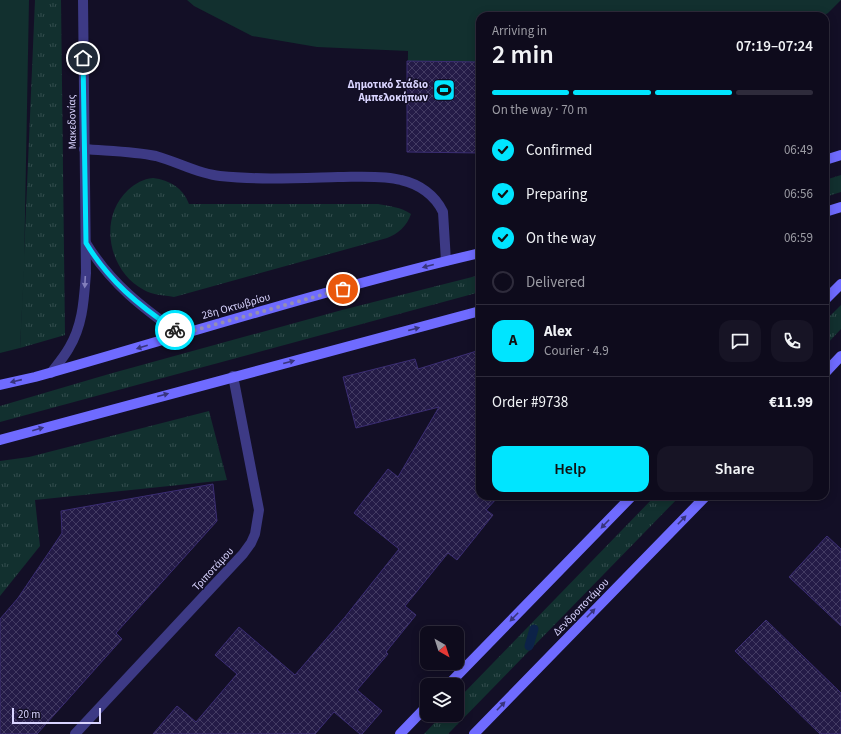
<!DOCTYPE html>
<html lang="en">
<head>
<meta charset="utf-8">
<style>
  :root { --surface:#0e0b1c; --page:#171425; --text:#f1f3f6; --muted:#9b9ba3; --line:#2e2b3b; --accent:#00e5ff }
  body { margin:0; font-family:"Source Sans 3",sans-serif; background:var(--page); color:var(--text); height:100vh; display:flex; flex-direction:column; font-size:15px; white-space:nowrap }
  * { box-sizing:border-box; margin:0 }
  p { font-size:13px; color:var(--muted) }
  .icon { flex:none; width:22px; height:22px; fill:none; stroke:currentColor; stroke-width:2; stroke-linecap:round; stroke-linejoin:round }
  .map { position:relative; flex:1; overflow:hidden }
  .panel { position:absolute; left:476px; top:12px; width:353px; height:488px; display:flex; flex-direction:column; background:var(--surface); border-radius:12px; box-shadow:0 2px 10px #0003,0 0 0 1px var(--line) }
  .panel>* { flex:none }
  .needle { width:26px; rotate:141deg }
  .controls { position:absolute; left:420px; top:626px; display:grid; gap:8px }
  .controls a { display:grid; place-items:center; width:44px; height:44px; border-radius:8px; background:var(--surface); box-shadow:0 2px 10px #0003,0 0 0 1px var(--line); font-size:20px }
  .scale { position:absolute; left:12px; bottom:10px; width:89px; box-sizing:border-box; padding-left:4px; border:2px solid #d9d4ff; border-top:0; font-size:11px; line-height:14px; white-space:nowrap; color:#d9d4ff; -webkit-text-stroke:3px #130f26; paint-order:stroke }
  .pin { position:absolute; display:grid; place-items:center; width:34px; height:34px; color:#fff; margin:-17px; border:2px solid #fff; border-radius:50%; box-shadow:0 1px 4px #0007 }
  .courier { position:absolute; display:grid; place-items:center; width:40px; height:40px; margin:-20px; border:3px solid #00e5ff; border-radius:50%; background:#fff; color:#222; box-shadow:0 1px 5px #0007 }
  .headline em { font-style:normal; font-weight:600 }
  .headline div { display:flex; flex-direction:column-reverse }
  .headline { display:flex; align-items:center; justify-content:space-between; height:68px; padding:0 16px }
  h1 { font-size:26px; font-weight:600; line-height:30px }
  .bar { display:grid; grid-template-columns:repeat(4,1fr); gap:6px 4px; align-content:center; height:48px; padding:0 16px }
  .bar i { height:5px; border-radius:3px; background:var(--line) }
  .bar .on { background:var(--accent) }
  .bar p { grid-column:span 4 }
  .line { display:flex; align-items:center; gap:10px; padding:0 16px; border-top:1px solid var(--line) }
  .line div { flex:1 }
  .round { display:grid; place-items:center; flex:none; width:42px; height:42px; border-radius:12px; background:var(--page) }
  ol { padding:0 16px; list-style:none }
  li { display:flex; align-items:center; gap:12px; height:44px }
  li p { margin-inline-start:auto }
  li .icon { padding:4px; border-radius:50%; background:var(--accent); color:#111; stroke-width:4 }
  li:last-child { color:var(--muted) }
  li i { width:22px; height:22px; border:2px solid var(--line); border-radius:50% }
  .button { display:flex; gap:8px; margin-top:auto; padding:8px 16px }
  .button a { flex:1; height:46px; border-radius:12px; background:var(--accent); color:#111; font-size:16px; font-weight:600; line-height:46px; text-align:center }
  .button a+a { background:var(--page); color:var(--text) }
  .map>svg:first-child { display:block }
  .grass { fill:url(#grass-tufts) }
  .pitch { fill:#12302f }
  .lines { fill:none; stroke-linecap:round; stroke-linejoin:round }
  .stream { stroke:#0c2248; stroke-width:9 }
  .building { fill:url(#building-cross-hatch); stroke:#3b2d73 }
  .service { stroke:#3d3a85; stroke-width:10 }
  .minor { stroke:#3d3a85; stroke-width:10 }
  .secondary { stroke:#6f6bff; stroke-width:10 }
  .oneway { fill:#38347d }
  .oneway2 { fill:#837fbc }
  .done { stroke:#948fb3; stroke-width:4; stroke-dasharray:0 7.2 }
  .route { stroke:#00e5ff; stroke-width:5 }
  .labels { text-anchor:middle; dominant-baseline:central; stroke-width:3; stroke-linejoin:round; paint-order:stroke }
  .poi-label { font-size:11px; font-weight:bold; fill:#d9d4ff; stroke:#130f26; text-anchor:end }
  .street-label { font-size:11px; fill:#d9d4ff; stroke:#130f26 }
</style>
</head>
<body>
<div class="map">
<svg width="841" height="734" viewBox="0 0 841 734">
  <defs>
    <pattern id="grass-tufts" width="24" height="20" patternUnits="userSpaceOnUse"><rect width="24" height="20" fill="#12302f"/><path d="M3 7l-1-3M5 7V3M7 7l1-3M15 17l-1-3M17 17v-4M19 17l1-3" fill="none" stroke="#344d4e"/></pattern>
    <pattern id="building-cross-hatch" width="8" height="8" patternUnits="userSpaceOnUse"><rect width="8" height="8" fill="#241b47"/><path d="M0 0l8 8M0 8l8-8" fill="none" stroke="#433b63"/></pattern>
  </defs>
  <rect width="100%" height="100%" fill="#130f26"/>
  <g class="grass">
    <path d="M35 0H61L65 335 20 348Z"/>
    <path d="M841 175V192L825 197V180Z"/>
    <path d="M153 178C170 180 183 188 189 204H378C389 206 401 207 411 214 407 226 398 234 387 238L174 297C163 295 153 295 144 290 108 271 98 218 128 190 136 183 143 179 153 178Z"/>
    <path d="M480 275V292L0 422V406L109 374 342 310Z"/>
    <path d="M841 305V329L825 346V321Z"/>
    <path d="M209 411 227 480 35 500 40 546 0 596V461L29 457Z"/>
    <path d="M655 496H680L448 734H424L442 715H457V700Z"/>
  </g>
  <g class="pitch">
    <path d="M0 0H29L24 271 20 348 0 353Z"/>
    <path d="M187 0H841L828 13 823 16H480V153L412 152 407 130 408 51 317 47 252 36 194 6Z"/>
  </g>
  <g class="lines">
    <path class="stream" d="M529 646 534 629"/>
  </g>
  <g class="building">
    <path d="M407 61 480 62V153L407 152Z"/>
    <path d="M480 350V496H499L486 510 493 515 457 560 448 553 405 606 416 615 386 652 388 654 357 690 382 711 362 734H360L334 712 315 734H153L177 706 196 722 237 674 215 655 239 627 295 675 345 617 399 549 354 513 388 469 398 477 439 407 356 428 343 377 415 359 418 369Z"/>
    <path d="M213 484 217 521 116 633 122 639 37 734H0V619L18 598 62 533 61 511Z"/>
    <path d="M827 536 841 549V626L789 577Z"/>
    <path d="M766 620 841 693V734H820L735 651Z"/>
  </g>
  <g class="lines">
    <path class="service" d="M84 149C108 151 133 151 156 156 178 162 198 174 220 176 259 180 299 178 338 177 357 177 383 175 401 180 419 184 435 195 443 212L446 261"/>
    <g class="minor">
      <path d="M86 243C111 284 143 308 181 335"/>
      <path d="M51 373C57 365 64 357 69 348 83 325 84 299 86 273L83 0"/>
      <path d="M75 734 243 554 251 543 255 534 259 510 233 376"/>
    </g>
    <g class="secondary">
      <path d="M825 160 841 155"/>
      <path d="M825 212 841 207"/>
      <path d="M825 300 841 284"/>
      <path d="M825 373 841 356"/>
      <path d="M0 385 35 377C183 335 330 288 480 253"/>
      <path d="M0 440 480 311"/>
      <path d="M448 685 632 496"/>
      <path d="M400 734 427 706"/>
      <path d="M474 734 706 496"/>
    </g>
  </g>
  <defs><path id="oneway-solid" d="M-6-.8H1V-3.2L6.5 0L1 3.2V.8H-6Z"/></defs>
  <g class="oneway">
    <use href="#oneway-solid" transform="translate(428 266) rotate(165)"/>
    <use href="#oneway-solid" transform="translate(414 329) rotate(-15)"/>
    <use href="#oneway-solid" transform="translate(142 347) rotate(163)"/>
    <use href="#oneway-solid" transform="translate(289 362) rotate(-15)"/>
    <use href="#oneway-solid" transform="translate(16 381) rotate(167)"/>
    <use href="#oneway-solid" transform="translate(163 395) rotate(-15)"/>
    <use href="#oneway-solid" transform="translate(38 429) rotate(-16)"/>
    <use href="#oneway-solid" transform="translate(682 520) rotate(-46)"/>
    <use href="#oneway-solid" transform="translate(605 524) rotate(134)"/>
    <use href="#oneway-solid" transform="translate(591 613) rotate(-46)"/>
    <use href="#oneway-solid" transform="translate(514 617) rotate(134)"/>
    <use href="#oneway-solid" transform="translate(501 706) rotate(-46)"/>
  </g>
  <use class="oneway2" href="#oneway-solid" transform="translate(85 282) rotate(93)"/>
  <g class="lines">
    <path class="done" d="M175 330 181 334 343 289"/>
    <path class="route" d="M83 58 86 243C109 281 138 305 175 330"/>
  </g>
  <defs>
    <g id="stadium-square" transform="scale(1.15)"><rect x="-9" y="-9" width="18" height="18" rx="4" fill="#00e5ff" stroke="#130f26"/><path d="M0-5a6.5 5 0 1 0 0 10a6.5 5 0 1 0 0-10ZM-3.5-1.8h7v3.6h-7Z" fill="#111"/></g>
  </defs>
  <g fill-rule="evenodd">
    <use href="#stadium-square" x="444" y="90"/>
  </g>
  <g class="labels">
    <g class="poi-label">
      <text x="428" y="84">Δημοτικό Στάδιο<tspan x="428" dy="13">Αμπελοκήπων</tspan></text>
    </g>
    <g class="street-label">
      <text transform="translate(72 122) rotate(-91)">Μακεδονίας</text>
      <text transform="translate(236 306) rotate(-16)">28η Οκτωβρίου</text>
      <text transform="translate(213 569) rotate(-47)">Τριποτάμου</text>
      <text transform="translate(581 607) rotate(-46)">Δενδροποτάμου</text>
    </g>
  </g>
</svg>
<div class="controls">
<a><svg class="needle" viewBox="-14 -14 28 28"><path d="M0-13l5 13h-10z" fill="#e53935"/><path d="M0 13l5-13h-10z" fill="#9b9ba3"/></svg></a>
<a><svg class="icon" aria-label="layers" viewBox="0 0 24 24"><path d="M12 4l9 5-9 5-9-5zM3 14l9 5 9-5"/></svg></a>
</div>
<div class="scale">20 m</div>
<div class="pin" style="left:343px;top:289px;background:#ea580c"><svg class="icon" aria-label="bag" viewBox="0 0 24 24"><path d="M5 8h14l-1 12H6zM9 8a3 3 0 0 1 6 0"/></svg></div>
<div class="pin" style="left:83px;top:58px;background:#1f2937"><svg class="icon" aria-label="home" viewBox="0 0 24 24"><path d="M3 11l9-7 9 7M6 9v11h12V9"/></svg></div>
<div class="courier" style="left:175px;top:330px"><svg class="icon" aria-label="bike" viewBox="0 0 24 24"><circle cx="6" cy="16" r="4"/><circle cx="18" cy="16" r="4"/><path d="M6 16l4-8h5l3 8M10 8l3 8H6M13 5h3"/></svg></div>
<section class="panel">
<div class="headline"><div><h1>2 min</h1><p>Arriving in</p></div><em>07:19–07:24</em></div>
<div class="bar"><i class="on"></i><i class="on"></i><i class="on"></i><i></i><p>On the way · 70 m</p></div>
<ol>
<li><svg class="icon" aria-label="check" viewBox="0 0 24 24"><path d="M5 12l5 5 9-10"/></svg>Confirmed<p>06:49</p></li>
<li><svg class="icon" aria-label="check" viewBox="0 0 24 24"><path d="M5 12l5 5 9-10"/></svg>Preparing<p>06:56</p></li>
<li><svg class="icon" aria-label="check" viewBox="0 0 24 24"><path d="M5 12l5 5 9-10"/></svg>On the way<p>06:59</p></li>
<li><i></i>Delivered</li>
</ol>
<div class="line" style="height:72px"><b class="round" style="background:var(--accent);color:#111">A</b><div><b>Alex</b><p>Courier · 4.9</p></div><a class="round"><svg class="icon" aria-label="chat" viewBox="0 0 24 24"><path d="M4 5h16v11H9l-5 4z"/></svg></a><a class="round"><svg class="icon" aria-label="phone" viewBox="0 0 24 24"><path d="M5 4h4l2 5-3 2q2 4 5 5l2-3 5 2v4C11 20 4 13 5 4z"/></svg></a></div>
<div class="line" style="height:52px"><div>Order #9738</div><b>€11.99</b></div>
<div class="button"><a>Help</a><a>Share</a></div>
</section>
</div>
</body>
</html>
